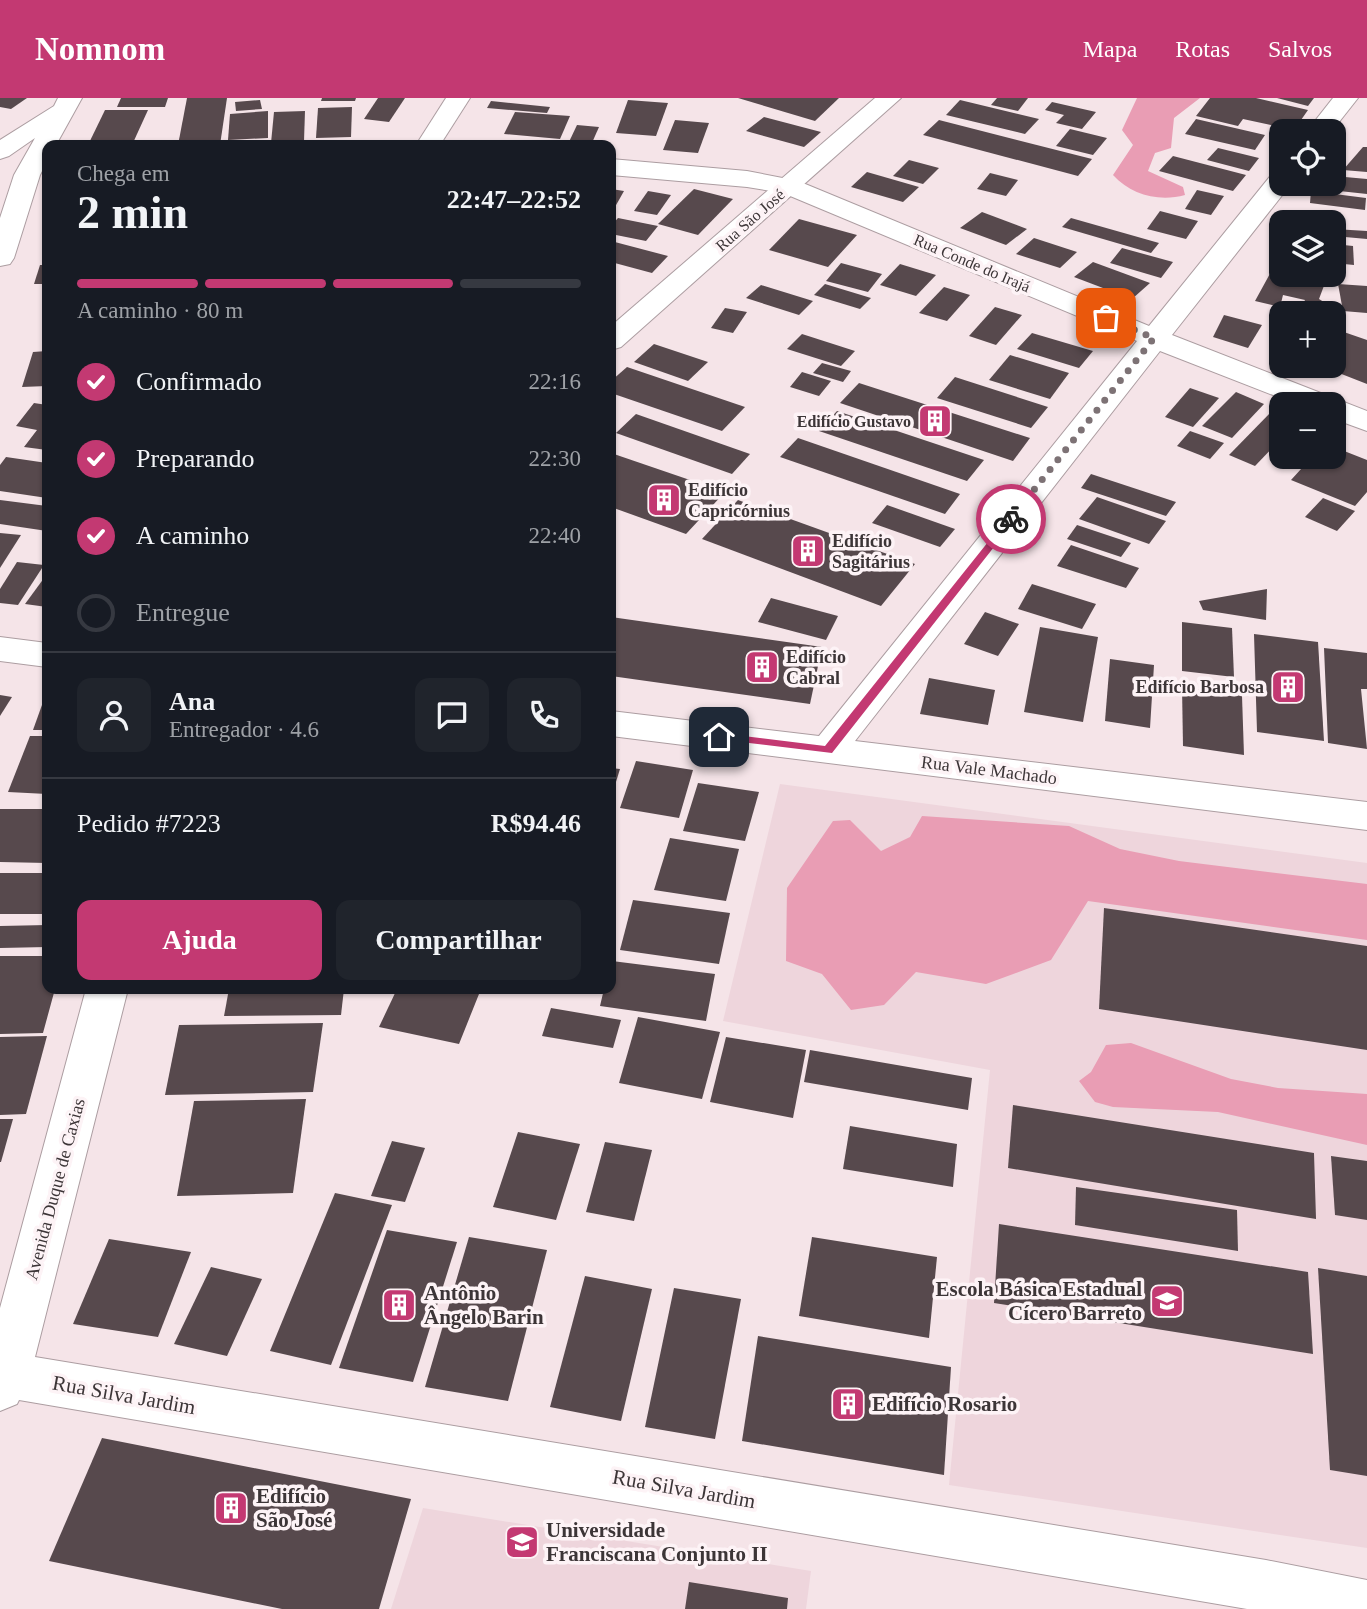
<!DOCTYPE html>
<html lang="pt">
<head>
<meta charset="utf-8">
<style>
  :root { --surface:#171b24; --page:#20242c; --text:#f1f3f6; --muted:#9ea1a6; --line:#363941; --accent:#c33972 }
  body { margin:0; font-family:"Times New Roman",serif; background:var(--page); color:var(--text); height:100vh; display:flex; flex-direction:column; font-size:26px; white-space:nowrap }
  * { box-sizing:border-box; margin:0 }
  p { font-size:23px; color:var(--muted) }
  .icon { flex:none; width:38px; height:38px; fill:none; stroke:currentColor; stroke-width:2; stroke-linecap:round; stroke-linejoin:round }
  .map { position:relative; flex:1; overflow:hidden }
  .drawer { position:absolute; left:42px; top:42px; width:574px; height:854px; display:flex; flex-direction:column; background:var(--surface); border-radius:14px; box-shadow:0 2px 5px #0004 }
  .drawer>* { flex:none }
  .controls { position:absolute; left:1269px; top:21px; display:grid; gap:14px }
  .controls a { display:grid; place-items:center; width:77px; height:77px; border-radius:14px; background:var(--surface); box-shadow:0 2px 5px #0004; font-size:35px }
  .pin { position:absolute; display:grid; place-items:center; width:60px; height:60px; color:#fff; margin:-30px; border-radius:14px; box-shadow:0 4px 10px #0006 }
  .courier { position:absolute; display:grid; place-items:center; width:70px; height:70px; margin:-35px; border:5px solid #c33972; border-radius:50%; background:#fff; color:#222; box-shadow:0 2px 9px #0007 }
  .summary em { font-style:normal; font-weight:700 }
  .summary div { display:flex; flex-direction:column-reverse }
  .summary { display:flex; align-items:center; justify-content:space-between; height:119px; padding:0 35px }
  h1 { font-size:46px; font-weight:700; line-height:52px }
  .bar { display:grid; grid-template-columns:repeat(4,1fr); gap:10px 7px; align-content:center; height:84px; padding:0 35px }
  .bar i { height:9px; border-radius:5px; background:var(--line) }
  .bar .on { background:var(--accent) }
  .bar p { grid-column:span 4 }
  .line { display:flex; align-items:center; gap:18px; padding:0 35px; border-top:2px solid var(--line) }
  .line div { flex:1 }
  .round { display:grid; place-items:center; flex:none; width:74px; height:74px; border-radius:14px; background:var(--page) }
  ol { padding:0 35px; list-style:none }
  li { display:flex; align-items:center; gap:21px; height:77px }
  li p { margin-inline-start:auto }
  li .icon { padding:7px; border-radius:50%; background:var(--accent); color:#fff; stroke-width:4 }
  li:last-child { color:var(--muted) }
  li i { width:38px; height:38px; border:4px solid var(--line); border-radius:50% }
  .primary-button { display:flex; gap:14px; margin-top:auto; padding:14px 35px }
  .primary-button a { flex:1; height:80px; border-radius:14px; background:var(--accent); color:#fff; font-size:28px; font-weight:700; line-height:80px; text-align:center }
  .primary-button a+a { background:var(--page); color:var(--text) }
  header { display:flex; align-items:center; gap:42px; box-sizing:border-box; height:98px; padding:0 35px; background:var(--accent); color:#fff }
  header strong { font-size:33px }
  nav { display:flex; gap:38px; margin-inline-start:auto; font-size:24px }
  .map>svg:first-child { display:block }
  .built { fill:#eed5dc }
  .forest { fill:#e99db4 }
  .building { fill:#57494d }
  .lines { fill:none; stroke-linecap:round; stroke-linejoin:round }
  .street-casing { stroke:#ac9da1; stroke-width:2 }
  .secondary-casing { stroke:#ac9da1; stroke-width:2 }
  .street { fill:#fff; fill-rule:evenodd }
  .secondary { fill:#fff; fill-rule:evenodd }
  .route { fill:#c33972 }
  .done { stroke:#7d7275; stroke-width:7; stroke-dasharray:0 12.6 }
  .labels { text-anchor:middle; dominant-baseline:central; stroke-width:7; stroke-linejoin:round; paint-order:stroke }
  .far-street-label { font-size:16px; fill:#3c3537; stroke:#fdf3f6 }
  .far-poi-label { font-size:16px; font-weight:bold; fill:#3c3537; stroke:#fdf3f6; text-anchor:end }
  .poi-label { font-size:18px; font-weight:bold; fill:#3c3537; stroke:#fdf3f6; text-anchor:start }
  .street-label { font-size:18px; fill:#3c3537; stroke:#fdf3f6 }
  .near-poi-label { font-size:21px; font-weight:bold; fill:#3c3537; stroke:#fdf3f6; text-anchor:start }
  .near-street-label { font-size:21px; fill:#3c3537; stroke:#fdf3f6 }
</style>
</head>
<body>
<header>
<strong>Nomnom</strong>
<nav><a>Mapa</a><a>Rotas</a><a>Salvos</a></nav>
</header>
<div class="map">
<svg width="1367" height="1511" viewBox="0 0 1367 1511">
  <rect width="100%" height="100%" fill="#f5e4e8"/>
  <g class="built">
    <path d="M780 686 1367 765V1450L949 1387 990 972 723 923Z"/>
    <path d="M423 1410 811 1473 806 1511H391Z"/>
  </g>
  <g class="forest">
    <path d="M1137 0H1200L1174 20 1171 50 1155 55 1148 73 1183 89 1185 97C1159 104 1131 97 1113 77L1133 47 1122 32Z"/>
    <path d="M922 718 1069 728 1120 751 1179 763 1367 786V842L1088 803 1051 862 986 886 916 874 884 907 851 912 822 876 786 863 787 790 833 723 850 722 881 753 910 739Z"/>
    <path d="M1131 945 1231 981 1278 990 1367 996V1047L1218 1014 1113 1009 1095 1004 1079 983 1091 974 1106 947Z"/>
  </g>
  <g class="building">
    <path d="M0 0H27L11 11 0 9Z"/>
    <path d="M121 0H168L165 9H117Z"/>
    <path d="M187 0H227L220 47H178Z"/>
    <path d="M322 0H356L355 3H321Z"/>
    <path d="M378 0H405L389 24 364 21Z"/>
    <path d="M738 0H839L815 23Z"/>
    <path d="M997 0H1028L1018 13 991 7Z"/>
    <path d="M1210 0H1256L1308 12 1294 32 1243 21 1238 28 1196 18Z"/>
    <path d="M1277 0H1314L1308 8Z"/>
    <path d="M260 2 262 11 236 13 235 4Z"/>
    <path d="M628 2 668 5 656 38 616 35Z"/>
    <path d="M960 2 1039 21 1025 36 946 17Z"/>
    <path d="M491 3 550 9 547 15 487 10Z"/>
    <path d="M1052 4 1096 14 1082 31 1056 25 1064 17 1045 12Z"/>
    <path d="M352 9 351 39 316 40 318 10Z"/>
    <path d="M105 12H148L132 47H88Z"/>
    <path d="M268 13V40L228 42 230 16Z"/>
    <path d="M305 13 304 43 271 45 274 14Z"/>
    <path d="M515 14 570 18 560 41 504 36Z"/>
    <path d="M764 19 821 34 804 49 746 33Z"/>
    <path d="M1196 21 1265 37 1255 52 1185 36Z"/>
    <path d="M675 22 709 25 698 55 663 52Z"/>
    <path d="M939 22 1092 61 1078 78 923 37Z"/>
    <path d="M577 27 599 29 591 47 568 46Z"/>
    <path d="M1070 31 1107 40 1093 57 1056 48Z"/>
    <path d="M1363 49H1367V74L1343 72Z"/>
    <path d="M1218 50 1259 60 1249 73 1207 62Z"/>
    <path d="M1173 58 1246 77 1233 93 1159 73Z"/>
    <path d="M909 62 939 70 923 86 893 78Z"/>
    <path d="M867 74 919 89 903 104 851 89Z"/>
    <path d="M990 75 1018 82 1006 98 977 91Z"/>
    <path d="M1334 78 1367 81V96L1330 92Z"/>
    <path d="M611 91 624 93 611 116Z"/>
    <path d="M694 91 733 101 698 137 658 126Z"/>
    <path d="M1197 92 1224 98 1211 117 1185 111Z"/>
    <path d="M648 93 671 97 657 117 634 113Z"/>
    <path d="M1311 93 1366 100 1365 112 1310 105Z"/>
    <path d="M1160 113 1198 123 1186 141 1147 131Z"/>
    <path d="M982 114 1027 131 1006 147 960 130Z"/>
    <path d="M618 120 658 128 646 143 611 136V128Z"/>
    <path d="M1071 120 1159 145 1151 155 1062 129Z"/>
    <path d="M799 121 857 137 828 169 769 152Z"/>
    <path d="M1334 131 1367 133V141L1334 138Z"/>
    <path d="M1034 140 1077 154 1060 170 1016 156Z"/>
    <path d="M611 143 668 158 652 175 611 164Z"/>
    <path d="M1334 146 1353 148 1354 167 1334 165Z"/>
    <path d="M1122 150 1173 164 1161 180 1110 165Z"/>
    <path d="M1093 164 1150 185 1132 201 1074 179Z"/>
    <path d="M841 165 882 176 868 194 826 183Z"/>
    <path d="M900 166 936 177 916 198 880 187Z"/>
    <path d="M40 167H47V186H34Z"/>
    <path d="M1272 172 1325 185 1319 201 1327 206 1324 215 1299 213 1305 202 1283 197 1280 209 1255 203Z"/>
    <path d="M825 186 871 200 860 211 814 197Z"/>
    <path d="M1338 186 1367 188V215L1343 213Z"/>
    <path d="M761 187 813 203 799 217 746 200Z"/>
    <path d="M944 189 970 197 947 223 919 215Z"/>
    <path d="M995 209 1022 217 996 247 969 238Z"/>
    <path d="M725 210 747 214 733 235 711 230Z"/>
    <path d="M1224 217 1262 227 1248 250 1213 239Z"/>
    <path d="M1338 232 1367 242V286L1321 268H1334V235Z"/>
    <path d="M1032 235 1093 253 1079 270 1017 251Z"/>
    <path d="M802 236 855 253 841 268 787 251Z"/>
    <path d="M654 246 708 264 688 283 634 264Z"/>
    <path d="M47 253V288L22 289 33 254Z"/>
    <path d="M1010 257 1069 275 1050 301 989 282Z"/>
    <path d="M822 265 851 273 843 284 813 275Z"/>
    <path d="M627 269 745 309 722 333 611 295V283Z"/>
    <path d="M802 274 831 283 819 298 790 289Z"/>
    <path d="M955 279 1048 309 1031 330 937 300Z"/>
    <path d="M859 285 1030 340 1013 363 840 305Z"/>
    <path d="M1190 290 1219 300 1193 329 1165 319Z"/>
    <path d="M1236 294 1264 306 1232 340 1202 328Z"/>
    <path d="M34 305 47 307V352L24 349 37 332 16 328Z"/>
    <path d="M1274 311 1281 314V341L1255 368 1229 357Z"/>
    <path d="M837 313 984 362 967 383 819 333Z"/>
    <path d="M636 316 750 356 732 376 616 335Z"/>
    <path d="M1190 333 1224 345 1210 361 1177 348Z"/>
    <path d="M798 340 960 396 945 416 780 359Z"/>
    <path d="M1334 349 1367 362V394L1355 408 1291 382 1312 359H1334Z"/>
    <path d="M611 355 725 394 686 436 611 409Z"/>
    <path d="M6 359 47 365V400L0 393V367Z"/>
    <path d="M1091 376 1176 404 1166 418 1081 390Z"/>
    <path d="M1097 399 1166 423 1149 446 1079 421Z"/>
    <path d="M1323 400 1355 413 1337 433 1305 419Z"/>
    <path d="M0 402 47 408V433L0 426Z"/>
    <path d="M738 402 915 466 881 508 702 441Z"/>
    <path d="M887 407 955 431 940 449 872 425Z"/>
    <path d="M1077 427 1131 445 1121 459 1067 441Z"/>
    <path d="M0 435 21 437 0 470Z"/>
    <path d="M1071 447 1139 470 1126 490 1057 468Z"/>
    <path d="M17 464 44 467 18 507 0 505V491Z"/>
    <path d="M47 476V509L25 506Z"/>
    <path d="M1032 486 1096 506 1082 531 1018 511Z"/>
    <path d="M1267 491 1266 522 1203 512 1199 503Z"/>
    <path d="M771 500 838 518 826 542 758 524Z"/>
    <path d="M985 514 1019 526 998 558 964 546Z"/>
    <path d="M611 519 822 549 810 606 611 578Z"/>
    <path d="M1182 524 1232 530 1234 579 1182 573Z"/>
    <path d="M1040 529 1098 539 1083 624 1024 614Z"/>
    <path d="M1254 536 1318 544 1324 643 1257 634Z"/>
    <path d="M1324 550 1367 555V591H1361L1367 651 1328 645Z"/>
    <path d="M1110 561 1154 567 1150 630 1105 623Z"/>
    <path d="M929 580 995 592 988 627 920 616Z"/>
    <path d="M1182 589 1242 598 1244 657 1183 648Z"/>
    <path d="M47 593V632H33Z"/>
    <path d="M0 597 12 599 0 618Z"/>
    <path d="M30 638H47V696L8 694Z"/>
    <path d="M636 663 693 672 679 720 620 710Z"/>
    <path d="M611 670 620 671 611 700Z"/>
    <path d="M698 685 759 694 745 743 683 733Z"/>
    <path d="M0 711H47V765L0 764Z"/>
    <path d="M670 740 739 751 726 803 654 792Z"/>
    <rect x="0" y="775" width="47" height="41"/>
    <path d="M633 802 730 815 719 866 620 852Z"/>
    <path d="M1104 810 1367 848V952L1099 911Z"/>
    <path d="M47 827V849L0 850V828Z"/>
    <path d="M0 858H47V891H55L43 935 0 936Z"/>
    <path d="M612 863 715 876 706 923 600 908 604 891H611Z"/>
    <path d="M229 891H344L341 917 224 918Z"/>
    <path d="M397 891H455L479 896 459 946 379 929Z"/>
    <path d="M551 910 621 922 613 950 542 938Z"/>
    <path d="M638 919 720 934 702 1001 619 985Z"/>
    <path d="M323 925 313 994 165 997 179 927Z"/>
    <path d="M47 938 26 1016 0 1017V939Z"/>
    <path d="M726 939 806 952 793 1020 710 1004Z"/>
    <path d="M810 952 972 980 968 1012 804 984Z"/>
    <path d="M306 1001 293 1095 177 1098 194 1003Z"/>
    <path d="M1013 1007 1314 1055 1316 1121 1008 1070Z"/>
    <path d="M0 1021H13L1 1064H0Z"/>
    <path d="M850 1028 957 1046 953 1089 843 1071Z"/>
    <path d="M518 1034 580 1046 556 1122 493 1109Z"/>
    <path d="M392 1043 425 1050 405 1104 371 1098Z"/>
    <path d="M605 1044 652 1052 634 1123 586 1114Z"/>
    <path d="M1331 1058 1367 1063V1122L1335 1117Z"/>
    <path d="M1076 1089 1237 1112 1238 1153 1075 1127Z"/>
    <path d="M335 1095 392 1107 331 1267 270 1253Z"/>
    <path d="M999 1126 1308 1174 1313 1256 994 1205Z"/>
    <path d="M387 1132 457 1144 413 1284 339 1270Z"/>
    <path d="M469 1139 547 1152 508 1303 425 1289Z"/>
    <path d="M812 1139 937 1159 929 1240 799 1218Z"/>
    <path d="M109 1141 191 1154 158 1239 73 1226Z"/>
    <path d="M211 1169 262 1181 227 1258 174 1246Z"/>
    <path d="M1318 1170 1367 1178V1378L1330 1372Z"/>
    <path d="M585 1178 652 1191 621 1323 550 1309Z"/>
    <path d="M674 1190 741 1201 715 1341 645 1329Z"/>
    <path d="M758 1238 951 1269 944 1377 742 1343Z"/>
    <path d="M102 1340 411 1401 379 1511H282L49 1463Z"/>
    <path d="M689 1484 788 1500 787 1511H685Z"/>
  </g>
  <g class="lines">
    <g class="street-casing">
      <g id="street">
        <path d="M58 0H82L56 47H47V63L40 77 14 160 10 166 0 168V120L14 77 35 40 9 58 0 61V42L54 8Z"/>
        <path d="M446 0H470L440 47H416Z"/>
        <path d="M1333 0H1358L1332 33H1307Z"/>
        <path d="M611 61 747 73 798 83 1149 228 1272 76 1281 73V86H1291L1172 237 1367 313V333L1334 321V306H1296L1160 253 855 643 1367 704V732L611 638V613L819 638 1137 243 783 95 747 89 611 77Z"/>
      </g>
    </g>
    <g class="secondary-casing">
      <g id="secondary">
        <path d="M875 0H901L621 249 611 252V228Z"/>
        <path d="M0 539 47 545V569L0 563Z"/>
        <path d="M86 891H128L35 1259 1266 1462 1367 1482V1511H1247L19 1302 17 1306 0 1313V1210Z"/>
      </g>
    </g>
    <use href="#street" class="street"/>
    <use href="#secondary" class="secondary"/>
  </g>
  <path class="route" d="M1008 419 1016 421 832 655 715 641 714 639 719 635 825 648Z"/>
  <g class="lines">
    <path class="done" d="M1011 421 1154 240 1106 220"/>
  </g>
  <defs>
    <g id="building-square" transform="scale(1.75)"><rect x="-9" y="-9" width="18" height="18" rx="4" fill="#c33972" stroke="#fdf3f6"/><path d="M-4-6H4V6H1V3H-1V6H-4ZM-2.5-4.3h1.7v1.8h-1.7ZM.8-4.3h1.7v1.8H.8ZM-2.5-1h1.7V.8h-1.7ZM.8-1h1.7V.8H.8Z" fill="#fff"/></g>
    <g id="school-square" transform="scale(1.75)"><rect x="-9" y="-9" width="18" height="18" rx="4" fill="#c33972" stroke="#fdf3f6"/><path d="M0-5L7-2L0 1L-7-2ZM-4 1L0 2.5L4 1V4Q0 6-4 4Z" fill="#fff"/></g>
    <g id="university-square" transform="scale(1.75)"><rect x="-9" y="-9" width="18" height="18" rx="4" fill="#c33972" stroke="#fdf3f6"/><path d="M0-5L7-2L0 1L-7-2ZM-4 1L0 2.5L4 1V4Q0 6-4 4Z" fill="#fff"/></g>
  </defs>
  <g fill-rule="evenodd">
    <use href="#building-square" x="935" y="323"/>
    <use href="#building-square" x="664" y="402"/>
    <use href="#building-square" x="808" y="453"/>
    <use href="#building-square" x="762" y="569"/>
    <use href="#building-square" x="1288" y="589"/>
    <use href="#school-square" x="1167" y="1203"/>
    <use href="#building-square" x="399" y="1207"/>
    <use href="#building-square" x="848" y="1306"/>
    <use href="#building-square" x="231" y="1410"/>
    <use href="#university-square" x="522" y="1444"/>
  </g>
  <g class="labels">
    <g class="far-street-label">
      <text transform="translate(750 122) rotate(-41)">Rua São José</text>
      <text transform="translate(972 165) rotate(23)">Rua Conde do Irajá</text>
    </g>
    <g class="far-poi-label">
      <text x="911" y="323">Edifício Gustavo</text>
    </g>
    <g class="poi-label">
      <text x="688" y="392">Edifício<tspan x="688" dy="21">Capricórnius</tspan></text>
      <text x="832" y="443">Edifício<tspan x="832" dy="21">Sagitárius</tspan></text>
      <text x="786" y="559">Edifício<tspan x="786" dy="21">Cabral</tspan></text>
      <text x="1264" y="589" text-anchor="end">Edifício Barbosa</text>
    </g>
    <g class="street-label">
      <text transform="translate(989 672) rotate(7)">Rua Vale Machado</text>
      <text transform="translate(55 1091) rotate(-75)">Avenida Duque de Caxias</text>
    </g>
    <g class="near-poi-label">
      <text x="1142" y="1191" text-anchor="end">Escola Básica Estadual<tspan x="1142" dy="24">Cícero Barreto</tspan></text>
      <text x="424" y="1195">Antônio<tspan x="424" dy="24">Ângelo Barin</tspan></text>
      <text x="872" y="1306">Edifício Rosario</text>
      <text x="256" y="1398">Edifício<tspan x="256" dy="24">São José</tspan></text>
      <text x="546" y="1432">Universidade<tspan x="546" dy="24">Franciscana Conjunto II</tspan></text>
    </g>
    <g class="near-street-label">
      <text transform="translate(124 1297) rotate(10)">Rua Silva Jardim</text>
      <text transform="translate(684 1391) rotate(10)">Rua Silva Jardim</text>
    </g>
  </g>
</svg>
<div class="controls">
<a><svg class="icon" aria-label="locate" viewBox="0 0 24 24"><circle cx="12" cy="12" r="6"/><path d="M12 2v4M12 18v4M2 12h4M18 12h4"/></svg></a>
<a><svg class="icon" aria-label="layers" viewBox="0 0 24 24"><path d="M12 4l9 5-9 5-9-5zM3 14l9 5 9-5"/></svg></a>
<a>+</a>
<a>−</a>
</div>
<div class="pin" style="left:1106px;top:220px;background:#ea580c"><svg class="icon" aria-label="bag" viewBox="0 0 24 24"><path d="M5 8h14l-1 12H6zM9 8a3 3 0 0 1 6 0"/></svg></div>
<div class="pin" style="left:719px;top:639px;background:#1f2937"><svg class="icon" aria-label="home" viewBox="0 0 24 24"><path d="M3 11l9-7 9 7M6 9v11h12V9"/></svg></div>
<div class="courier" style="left:1011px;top:421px"><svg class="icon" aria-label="bike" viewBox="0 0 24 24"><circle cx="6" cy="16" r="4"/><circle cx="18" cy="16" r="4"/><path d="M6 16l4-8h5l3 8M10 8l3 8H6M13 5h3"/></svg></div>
<section class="drawer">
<div class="summary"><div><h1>2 min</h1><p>Chega em</p></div><em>22:47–22:52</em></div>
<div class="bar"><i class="on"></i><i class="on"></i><i class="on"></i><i></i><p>A caminho · 80 m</p></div>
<ol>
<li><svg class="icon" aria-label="check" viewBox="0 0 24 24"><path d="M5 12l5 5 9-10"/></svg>Confirmado<p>22:16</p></li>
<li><svg class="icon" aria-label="check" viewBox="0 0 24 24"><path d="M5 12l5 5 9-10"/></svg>Preparando<p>22:30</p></li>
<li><svg class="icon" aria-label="check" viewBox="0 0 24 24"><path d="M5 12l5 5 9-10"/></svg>A caminho<p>22:40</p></li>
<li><i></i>Entregue</li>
</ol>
<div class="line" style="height:126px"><a class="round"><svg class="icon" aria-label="person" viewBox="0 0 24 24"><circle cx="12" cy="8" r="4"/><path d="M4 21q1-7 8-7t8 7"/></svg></a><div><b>Ana</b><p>Entregador · 4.6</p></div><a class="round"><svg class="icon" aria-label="chat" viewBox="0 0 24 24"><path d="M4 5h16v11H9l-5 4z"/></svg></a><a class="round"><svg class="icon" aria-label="phone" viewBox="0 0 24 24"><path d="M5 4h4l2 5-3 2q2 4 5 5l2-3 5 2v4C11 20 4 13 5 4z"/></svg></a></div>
<div class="line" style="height:91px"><div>Pedido #7223</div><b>R$94.46</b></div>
<div class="primary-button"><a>Ajuda</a><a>Compartilhar</a></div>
</section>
</div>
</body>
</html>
